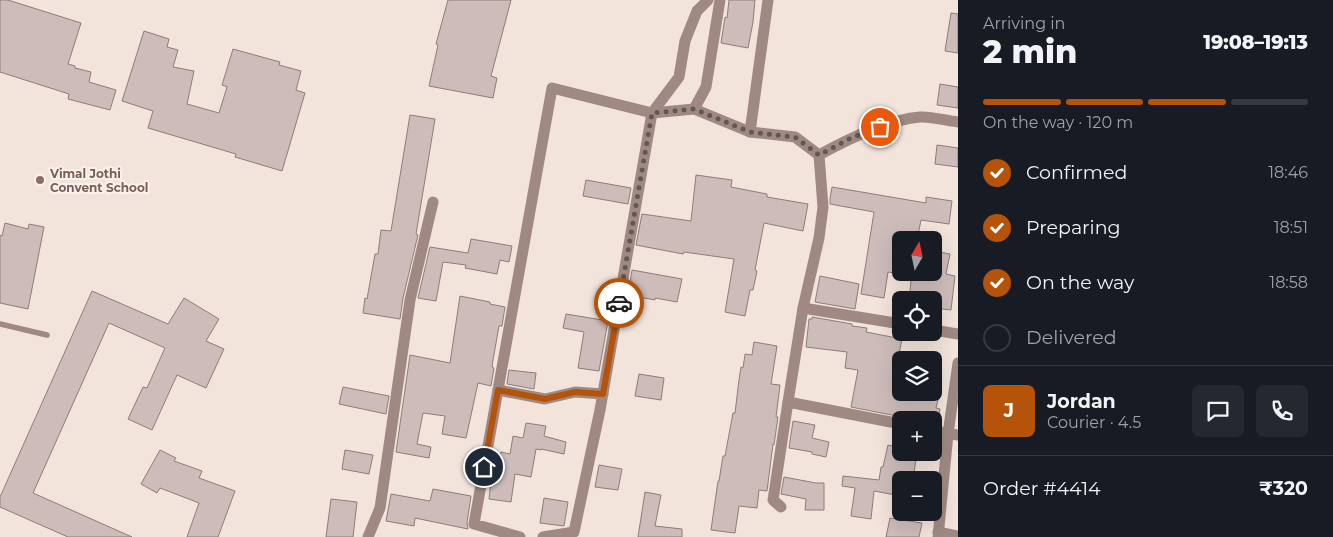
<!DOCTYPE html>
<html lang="en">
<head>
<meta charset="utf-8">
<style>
  :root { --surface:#171b24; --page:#242831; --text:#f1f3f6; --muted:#9ea1a6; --line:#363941; --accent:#b45309 }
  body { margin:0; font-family:Montserrat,sans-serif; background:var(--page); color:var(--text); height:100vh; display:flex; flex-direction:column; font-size:19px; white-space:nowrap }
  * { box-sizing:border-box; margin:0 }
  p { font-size:16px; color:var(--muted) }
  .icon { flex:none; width:28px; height:28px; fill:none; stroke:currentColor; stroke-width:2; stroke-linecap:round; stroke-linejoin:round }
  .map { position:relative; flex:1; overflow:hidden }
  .details { display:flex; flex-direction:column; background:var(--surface); width:375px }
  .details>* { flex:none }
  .needle { width:32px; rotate:9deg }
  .controls { position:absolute; left:892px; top:231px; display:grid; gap:10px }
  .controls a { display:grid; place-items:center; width:50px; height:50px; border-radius:8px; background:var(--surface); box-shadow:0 5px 20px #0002; font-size:25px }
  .pin { position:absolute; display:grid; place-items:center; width:42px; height:42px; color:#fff; margin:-21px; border:2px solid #fff; border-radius:50%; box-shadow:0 1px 5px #0007 }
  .courier { position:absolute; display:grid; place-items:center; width:50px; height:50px; margin:-25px; border:4px solid #b45309; border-radius:50%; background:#fff; color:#222; box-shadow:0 1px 6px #0007 }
  .overview em { font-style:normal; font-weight:800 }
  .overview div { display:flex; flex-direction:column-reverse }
  .overview { display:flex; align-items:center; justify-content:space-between; height:85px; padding:0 25px }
  h1 { font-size:32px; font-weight:800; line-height:38px }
  .bar { display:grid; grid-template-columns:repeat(4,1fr); gap:8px 5px; align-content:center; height:60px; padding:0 25px }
  .bar i { height:6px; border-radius:4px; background:var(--line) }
  .bar .active { background:var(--accent) }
  .bar p { grid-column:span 4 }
  .line { display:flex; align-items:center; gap:12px; padding:0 25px; border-top:1px solid var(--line) }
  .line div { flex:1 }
  .round { display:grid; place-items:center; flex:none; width:52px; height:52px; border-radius:8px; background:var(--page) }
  ol { padding:0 25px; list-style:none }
  li { display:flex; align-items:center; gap:15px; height:55px }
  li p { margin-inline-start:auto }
  li .icon { padding:5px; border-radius:50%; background:var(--accent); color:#fff; stroke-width:4 }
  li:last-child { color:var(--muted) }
  li i { width:28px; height:28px; border:2px solid var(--line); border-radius:50% }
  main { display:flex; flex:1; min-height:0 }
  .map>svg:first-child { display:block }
  .building { fill:#cdbcba; stroke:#8c7d7a }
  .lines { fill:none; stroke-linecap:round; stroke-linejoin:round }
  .service { stroke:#a08983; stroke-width:5.5 }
  .minor { stroke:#a08983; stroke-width:11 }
  .done { stroke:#605853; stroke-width:5; stroke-dasharray:0 9 }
  .route { stroke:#b45309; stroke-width:6 }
  .education-dot { fill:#8d6e63; stroke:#fdf2eb; stroke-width:2 }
  .labels { text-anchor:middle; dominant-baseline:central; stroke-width:4; stroke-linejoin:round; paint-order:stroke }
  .education-label { font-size:12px; font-weight:bold; fill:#785e54; stroke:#fdf2eb; text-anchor:start }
</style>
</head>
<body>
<main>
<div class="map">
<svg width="958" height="537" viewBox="0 0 958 537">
  <rect width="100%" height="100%" fill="#f2e4db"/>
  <g class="building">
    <path d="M0 0H8L81 23 68 64 75 66V68L91 72 89 82 116 90 110 110 68 99 69 94 0 72Z"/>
    <path d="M448 0H511L491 76 497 78 493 98 429 86 438 45 436 44Z"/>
    <path d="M729 0H755L753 22 748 48 721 43 725 17 727 18Z"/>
    <path d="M951 13 958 14V53L945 51Z"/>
    <path d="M144 31 169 39 167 47 178 50 173 67 194 71 187 104 219 113 227 87 222 85 233 49 280 62 279 65 301 71 296 90 305 93 282 171 235 157 236 154 148 128 153 111 122 101Z"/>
    <path d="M940 84 958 87V108L937 105Z"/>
    <path d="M410 115 435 119 416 234 418 235 403 298 400 319 363 313 365 298 367 299 375 254H378L381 230 391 231Z"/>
    <path d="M937 145 958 148V167L935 164Z"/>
    <path d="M696 175 732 180 731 187 767 194V197L808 204 803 231 764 223 755 270 757 271 753 290H750L745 316 725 312 734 259 684 252 683 254 636 245 642 214 691 221Z"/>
    <path d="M586 180 631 188 628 204 583 196Z"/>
    <path d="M832 187 926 203V197L952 201 949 224 921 220 917 240H901V274L888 272 884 298 861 294 874 212 830 204V199Z"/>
    <path d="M5 223 28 229 29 224 44 227 28 309 0 303V235L2 236Z"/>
    <path d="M471 239 512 246 509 262 500 260 497 274 465 268 466 265 443 262 436 301 418 298 430 247 468 253Z"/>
    <path d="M934 251 950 254 946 274 955 276 951 310 934 308V300H909L912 272H934Z"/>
    <path d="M632 270 682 279 677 302 655 298V300L628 295Z"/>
    <path d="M820 276 859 284 855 309 815 302Z"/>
    <path d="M92 291 168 324 184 298 219 319 206 341 224 349 206 388 177 375 152 430 128 419 143 387 147 388 165 348 109 323 33 493 132 537H68L0 507V497Z"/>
    <path d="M460 296 490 302V304L505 307 502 326H499L493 360 492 367 494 368 491 386 478 383 466 438 442 434 445 416 423 413 417 444 431 447 429 458 396 452 410 355 450 363Z"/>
    <path d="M566 314 608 321 599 371 578 368 584 332 563 328Z"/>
    <path d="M812 317 852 324V326L867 328 866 332 902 339 897 364H901V392H940L936 408 940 409 938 420H907L902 417 851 407 858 370 845 368 847 352 806 347 809 319H812Z"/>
    <path d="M754 342 777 346 771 384 780 385 776 417H778L774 445 773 444 767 491 759 490 757 508 739 506 735 533 711 530 718 481H719L723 456H725L733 413H735L739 380 741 367 743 368 745 354 752 355Z"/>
    <path d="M509 370 536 373 534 389 507 384Z"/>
    <path d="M639 374 664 378 661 400 635 396Z"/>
    <path d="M343 387 389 396 386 414 339 404Z"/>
    <path d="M793 421 815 425 812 438 829 442 826 457 812 454V452L789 448Z"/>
    <path d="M526 423 546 426 544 436 566 442 564 454 541 449V450L536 449 531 477 515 474 511 502 489 499 491 482 495 483 501 452 510 454 513 436 523 438Z"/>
    <path d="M888 445 901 448V452H917L913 480H901V496L874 491 871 519 851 516 855 488 842 486 843 476 879 480 881 467H883Z"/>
    <path d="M160 450 176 458 174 461 202 471 199 478 235 491 218 537H187L199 503 160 488 157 493 141 484Z"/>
    <path d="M345 450 373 455 369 474 342 469Z"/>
    <path d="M599 465 622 469 618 490 595 487Z"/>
    <path d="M784 477 816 483H824V510H805L806 499 781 494Z"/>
    <path d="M433 489 471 496 467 523 468 529 415 518 414 526 386 521 391 494 430 501Z"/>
    <path d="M645 492 661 495 655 526 682 529V537H638Z"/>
    <path d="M544 498 568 502 564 526 540 523Z"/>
    <path d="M331 499 357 502 353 537H326Z"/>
    <path d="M890 518 922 523 919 537H886Z"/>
  </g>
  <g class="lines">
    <path class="service" d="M0 324 47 335"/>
    <g class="minor">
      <path d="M694 109 706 87 720 0"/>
      <path d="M750 132 768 0"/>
      <path d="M819 155C848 139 886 120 920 117 931 116 947 121 958 122"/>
      <path d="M803 308 901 324"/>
      <path d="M934 330 958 334"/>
      <path d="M498 390 545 399 575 392 603 394"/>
      <path d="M934 431 958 435"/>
      <path d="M781 507 773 500 788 402 901 424"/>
      <path d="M938 532 958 536"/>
      <path d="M368 537 380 508 410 300 433 202"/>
      <path d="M520 537 474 524 552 88 652 113 694 109 750 132 795 137 819 155 823 207 819 238 803 308 788 402"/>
      <path d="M543 537 574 532 600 410 652 113 679 77 685 41 697 11 708 0"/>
      <path d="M938 537 948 434 958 363"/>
    </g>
  </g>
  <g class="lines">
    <path class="done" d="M619 303 652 113 694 109 750 132 795 137 819 155 851 138 880 127"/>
    <path class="route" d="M484 467 498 390 545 399 575 392 603 394 619 303"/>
  </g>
  <circle class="education-dot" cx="40" cy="180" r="5"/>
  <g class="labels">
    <g class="education-label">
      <text x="50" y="173">Vimal Jothi<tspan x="50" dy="14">Convent School</tspan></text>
    </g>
  </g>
</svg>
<div class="controls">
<a><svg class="needle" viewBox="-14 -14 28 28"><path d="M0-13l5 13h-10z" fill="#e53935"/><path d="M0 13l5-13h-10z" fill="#9ea1a6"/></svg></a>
<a><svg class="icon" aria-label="locate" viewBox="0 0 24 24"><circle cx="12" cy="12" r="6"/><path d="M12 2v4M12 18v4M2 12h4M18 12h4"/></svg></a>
<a><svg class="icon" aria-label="layers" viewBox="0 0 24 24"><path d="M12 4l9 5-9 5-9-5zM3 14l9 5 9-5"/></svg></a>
<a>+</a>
<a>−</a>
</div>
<div class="pin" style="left:880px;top:127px;background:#ea580c"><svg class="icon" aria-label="bag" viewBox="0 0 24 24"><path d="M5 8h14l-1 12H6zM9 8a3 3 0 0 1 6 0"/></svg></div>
<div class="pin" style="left:484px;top:467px;background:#1f2937"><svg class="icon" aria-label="home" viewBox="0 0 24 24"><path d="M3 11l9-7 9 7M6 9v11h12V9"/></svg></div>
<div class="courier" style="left:619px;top:303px"><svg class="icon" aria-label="car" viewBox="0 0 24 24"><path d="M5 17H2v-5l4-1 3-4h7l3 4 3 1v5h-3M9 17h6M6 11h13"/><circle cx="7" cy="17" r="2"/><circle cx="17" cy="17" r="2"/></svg></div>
</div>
<section class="details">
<div class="overview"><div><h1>2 min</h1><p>Arriving in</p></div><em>19:08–19:13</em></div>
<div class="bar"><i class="active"></i><i class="active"></i><i class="active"></i><i></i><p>On the way · 120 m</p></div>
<ol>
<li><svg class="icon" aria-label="check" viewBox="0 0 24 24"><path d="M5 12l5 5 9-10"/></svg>Confirmed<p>18:46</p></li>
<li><svg class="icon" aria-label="check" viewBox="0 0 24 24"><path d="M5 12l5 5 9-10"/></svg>Preparing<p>18:51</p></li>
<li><svg class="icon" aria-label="check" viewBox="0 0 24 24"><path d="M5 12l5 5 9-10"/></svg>On the way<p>18:58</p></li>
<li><i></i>Delivered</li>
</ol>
<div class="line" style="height:90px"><b class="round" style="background:var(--accent);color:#fff">J</b><div><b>Jordan</b><p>Courier · 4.5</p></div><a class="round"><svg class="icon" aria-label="chat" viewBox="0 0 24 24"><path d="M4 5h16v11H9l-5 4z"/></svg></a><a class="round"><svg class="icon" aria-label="phone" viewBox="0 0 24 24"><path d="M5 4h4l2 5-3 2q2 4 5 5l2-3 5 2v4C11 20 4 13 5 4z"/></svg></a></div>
<div class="line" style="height:65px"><div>Order #4414</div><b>₹320</b></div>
</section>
</main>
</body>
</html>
